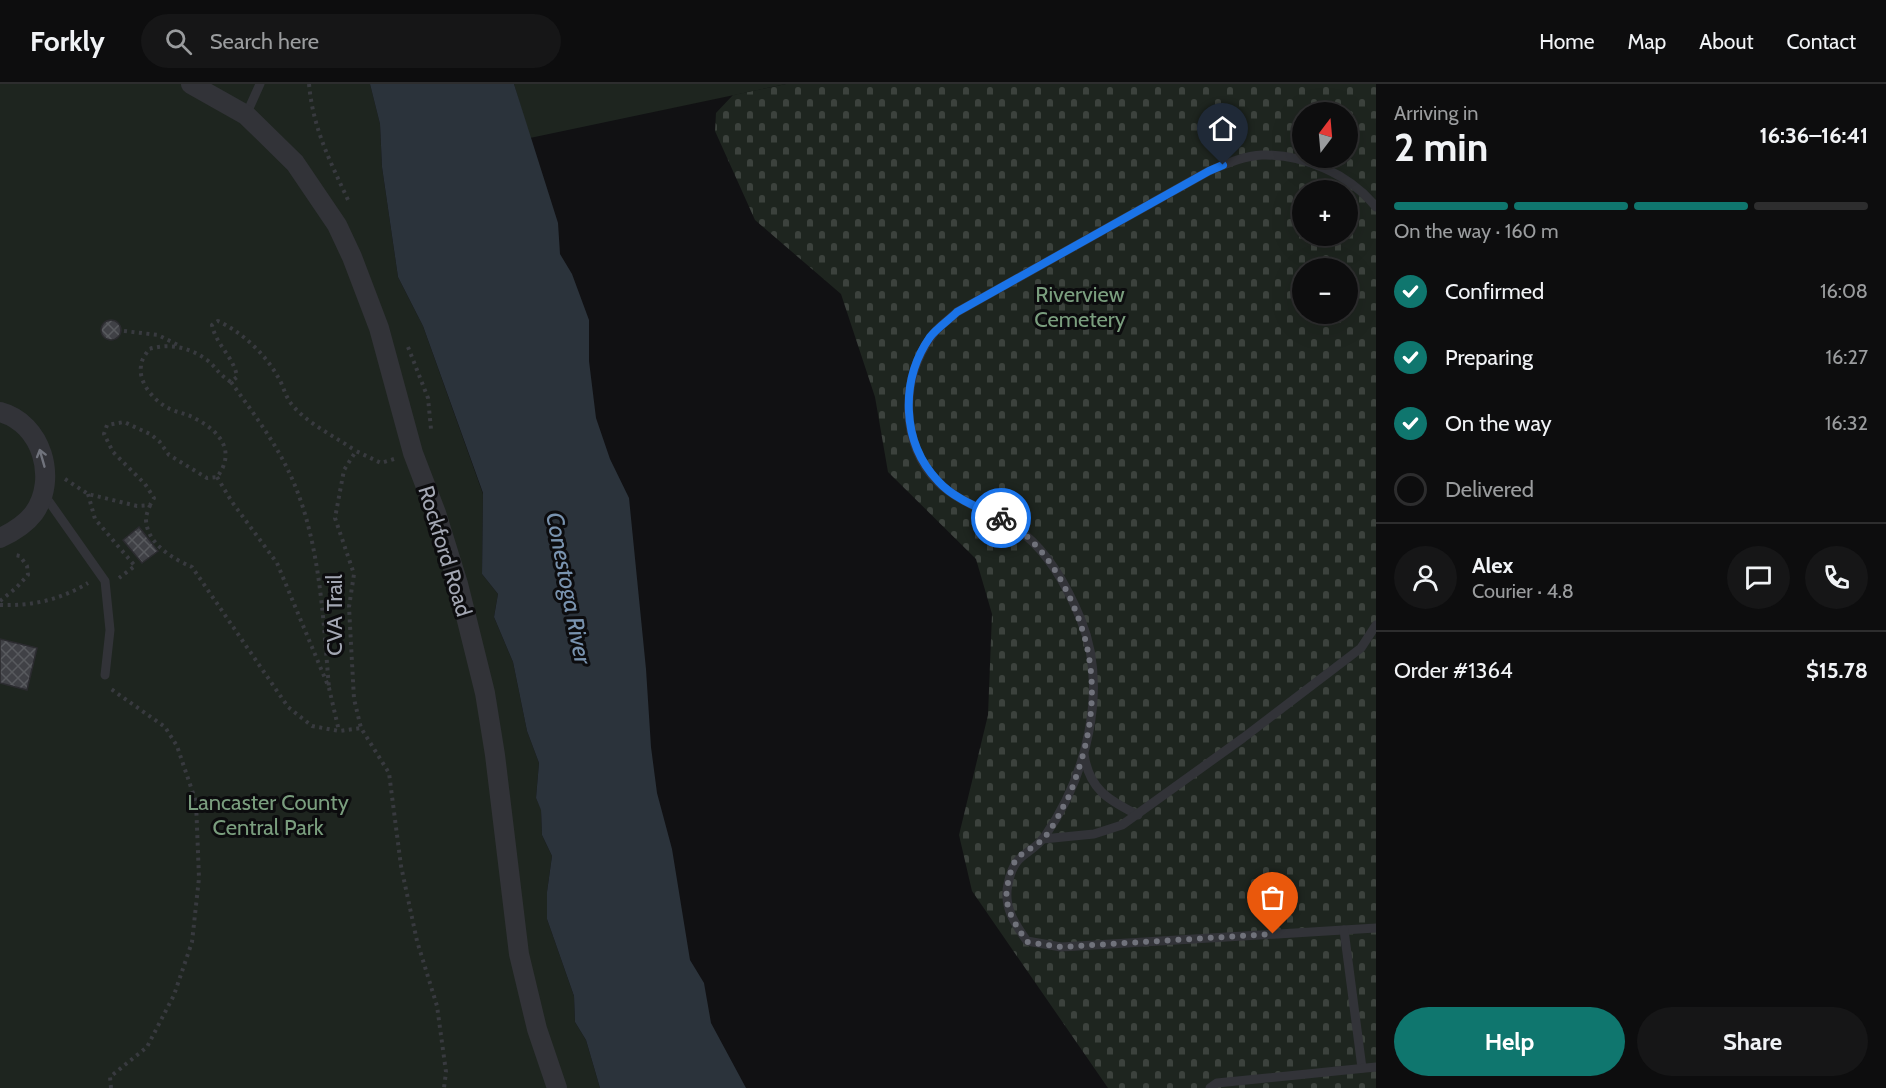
<!DOCTYPE html>
<html lang="en">
<head>
<meta charset="utf-8">
<style>
  :root { --surface:#0d0d0e; --page:#161617; --text:#f1f3f6; --muted:#9a9c9e; --line:#2d2d2e; --accent:#0f766e }
  body { margin:0; font-family:Cabin,sans-serif; background:var(--page); color:var(--text); height:100vh; display:flex; flex-direction:column; font-size:22px; white-space:nowrap }
  * { box-sizing:border-box; margin:0 }
  p { font-size:20px; color:var(--muted) }
  .icon { flex:none; width:33px; height:33px; fill:none; stroke:currentColor; stroke-width:2; stroke-linecap:round; stroke-linejoin:round }
  .map { position:relative; flex:1; overflow:hidden }
  .drawer { display:flex; flex-direction:column; background:var(--surface); width:510px }
  .drawer>* { flex:none }
  .needle { width:39px; rotate:16deg }
  .controls { position:absolute; left:1292px; top:18px; display:grid; gap:12px }
  .controls a { display:grid; place-items:center; width:66px; height:66px; border-radius:50%; background:var(--surface); box-shadow:0 6px 24px #0002,0 0 0 2px var(--line); font-size:30px }
  .pin { position:absolute; display:grid; place-items:center; width:51px; height:51px; color:#fff; margin:-62px -26px; border-radius:50% 50% 50% 0; rotate:-45deg; box-shadow:0 0 6px #0007 }
  .pin .icon { rotate:45deg }
  .courier { position:absolute; display:grid; place-items:center; width:60px; height:60px; margin:-30px; border:4px solid #1a73e8; border-radius:50%; background:#fff; color:#222; box-shadow:0 2px 8px #0007 }
  .overview em { font-style:normal; font-weight:800 }
  .overview div { display:flex; flex-direction:column-reverse }
  .overview { display:flex; align-items:center; justify-content:space-between; height:102px; padding:0 18px }
  h1 { font-size:39px; font-weight:800; line-height:45px }
  .bar { display:grid; grid-template-columns:repeat(4,1fr); gap:9px 6px; align-content:center; height:72px; padding:0 18px }
  .bar i { height:8px; border-radius:4px; background:var(--line) }
  .bar .active { background:var(--accent) }
  .bar p { grid-column:span 4 }
  .line { display:flex; align-items:center; gap:15px; padding:0 18px; border-top:2px solid var(--line) }
  .line div { flex:1 }
  .round { display:grid; place-items:center; flex:none; width:63px; height:63px; border-radius:32px; background:var(--page) }
  ol { padding:0 18px; list-style:none }
  li { display:flex; align-items:center; gap:18px; height:66px }
  li p { margin-inline-start:auto }
  li .icon { padding:6px; border-radius:50%; background:var(--accent); color:#fff; stroke-width:4 }
  li:last-child { color:var(--muted) }
  li i { width:33px; height:33px; border:3px solid var(--line); border-radius:50% }
  .button { display:flex; gap:12px; margin-top:auto; padding:12px 18px }
  .button a { flex:1; height:69px; border-radius:36px; background:var(--accent); color:#fff; font-size:24px; font-weight:800; line-height:69px; text-align:center }
  .button a+a { background:var(--page); color:var(--text) }
  header { display:flex; align-items:center; gap:36px; box-sizing:border-box; height:84px; padding:0 30px; background:var(--surface); border-bottom:2px solid var(--line) }
  header strong { font-size:28px }
  nav { display:flex; gap:33px; margin-inline-start:auto; font-size:21px }
  .search { width:420px; height:54px; background:var(--page); display:flex; align-items:center; gap:15px; box-sizing:border-box; padding:0 21px; border-radius:33px; color:var(--muted); font-size:22px }
  main { display:flex; flex:1; min-height:0 }
  .map>svg:first-child { display:block }
  .cemetery { fill:url(#cemetery-stones); fill-rule:evenodd }
  .green { fill:#1e251f }
  .water { fill:#2b333b }
  .building { fill:url(#building-cross-hatch); stroke:#2b2b2f; stroke-width:1.5 }
  .lines { fill:none; stroke-linecap:round; stroke-linejoin:round }
  .path { stroke:#383a3f; stroke-width:4; stroke-dasharray:3 4.5; stroke-linecap:butt }
  .lane { stroke:#323338; stroke-width:9 }
  .street { stroke:#323338; stroke-width:20 }
  .oneway { stroke:#70737c }
  .done { stroke:#70727b; stroke-width:6; stroke-dasharray:0 10.8 }
  .route { stroke:#1a73e8; stroke-width:8 }
  .labels { text-anchor:middle; dominant-baseline:central; stroke-width:6; stroke-linejoin:round; paint-order:stroke }
  .park-label { font-size:22px; fill:#7a9e7e; stroke:#0c0c0e }
  .street-label { font-size:22px; fill:#a3a7b3; stroke:#0c0c0e }
  .water-label { font-size:24px; font-style:italic; fill:#7993af; stroke:#0c0c0e }
</style>
</head>
<body>
<header>
<strong>Forkly</strong>
<div class="search"><svg class="icon" aria-label="search" viewBox="0 0 24 24"><circle cx="10" cy="10" r="6"/><path d="M15 15l6 6"/></svg>Search here</div>
<nav><a>Home</a><a>Map</a><a>About</a><a>Contact</a></nav>
</header>
<main>
<div class="map">
<svg width="1376" height="1004" viewBox="0 0 1376 1004">
  <defs>
    <pattern id="cemetery-stones" width="16" height="16" patternUnits="userSpaceOnUse" patternTransform="scale(1.5)"><rect width="16" height="16" fill="#1e251f"/><path d="M2 7V4a2 2 0 0 1 4 0v3zM10 15v-3a2 2 0 0 1 4 0v3z" fill="#3c423d"/></pattern>
    <pattern id="building-cross-hatch" width="8" height="8" patternUnits="userSpaceOnUse" patternTransform="scale(1.5)"><rect width="8" height="8" fill="#404146"/><path d="M0 0l8 8M0 8l8-8" fill="none" stroke="#585a5e"/></pattern>
  </defs>
  <rect width="100%" height="100%" fill="#111113"/>
  <path class="cemetery" d="M786 0H1376V1004H1108L972 807 959 751 988 631 992 530 976 475 888 388 875 313 841 210 755 136 715 47 716 29 733 11ZM1302 28H1347V74H1302ZM1302 106H1347V152H1302ZM1302 184H1347V230H1302Z"/>
  <g class="green">
    <path d="M0 0H370L380 40 382 83 398 193 423 242 483 410 482 490 498 510 494 533 513 578 527 647 539 679 536 714 541 725 542 751 552 772 547 808V835L574 912 575 938 586 956 600 1004H0Z"/>
    <path d="M514 0H786L530 54Z"/>
  </g>
  <path class="water" d="M370 0H514L558 139 560 170 572 190 589 236V277L596 334 610 375 629 414 646 585 651 663 657 709 672 765 690 876 704 899 711 939 746 1004H600L586 956 575 938 574 912 547 835V808L552 772 542 751 541 726 536 714 539 679 527 647 513 578 494 533 498 510 482 490 483 409 423 242 398 193 382 83 380 40Z"/>
  <g class="building">
    <circle cx="111" cy="246" r="10"/>
    <path d="M139 443 158 467 142 479 123 456Z"/>
    <path d="M0 555 37 564 27 606 0 599Z"/>
  </g>
  <g class="lines">
    <g class="path">
      <path d="M309 0C313 45 330 77 349 118"/>
      <path d="M124 247 158 251 180 262"/>
      <path d="M408 263 428 314 431 345"/>
      <path d="M231 298C251 326 273 355 288 386 320 451 323 533 329 604"/>
      <path d="M394 375 381 379 356 367 344 386 335 434 354 490 349 523 354 615 361 644 389 689 401 782 417 857 437 922 446 988 444 1004"/>
      <path d="M217 393 232 418 277 479 329 604 339 647"/>
      <path d="M65 395 88 410 137 422 150 421 154 414 145 400 113 368 104 350 107 341 124 338 150 350 159 357 169 371 207 394 217 393C236 368 221 348 196 335 188 330 179 329 170 325 155 318 138 299 141 282 141 276 146 270 149 265 170 259 189 263 207 276 216 283 219 291 231 298L237 293C234 273 216 261 212 241L218 237C242 248 266 271 278 293 283 301 285 311 290 318 304 338 336 353 356 367"/>
      <path d="M88 410 95 435 135 482 119 494"/>
      <path d="M150 421C149 425 146 430 146 435 146 459 173 475 192 483L288 623 312 642 339 647 361 644"/>
      <path d="M0 517 16 504 28 491 27 482 20 472 15 471"/>
      <path d="M0 521C32 522 60 516 88 499"/>
      <path d="M111 1004 110 993 147 963 174 911 192 858 199 794 196 718 177 662 165 643 111 605"/>
    </g>
    <g class="lane">
      <path d="M246 31 260 0"/>
      <path d="M1376 123C1350 91 1305 70 1262 71 1243 72 1226 80 1209 87L957 228C949 236 937 243 931 253 900 294 900 362 939 399 963 422 998 429 1024 450 1051 472 1068 504 1081 536 1109 605 1086 693 1045 752 1030 773 1015 766 1008 800 1003 823 1015 840 1027 857L1061 863 1376 844"/>
      <path d="M43 409 105 497 110 546 105 591"/>
      <path d="M1084 670C1089 705 1108 716 1138 731"/>
      <path d="M1043 755 1094 750 1122 741 1243 654 1361 564 1376 541"/>
      <path d="M1344 846 1362 984"/>
      <path d="M1210 1004 1217 999 1376 983"/>
    </g>
    <g class="street">
      <path d="M191 0 246 31 295 79 337 141 352 173 379 244 413 369 436 429 458 500 485 609 495 671 519 870 537 945 557 1004"/>
      <path d="M0 328C42 339 58 395 34 429 25 441 13 448 0 454"/>
    </g>
  </g>
  <defs><path id="oneway-shaft" d="M-6 0H5M1.5-3L5.5 0L1.5 3" fill="none" stroke-width="1.6" stroke-linecap="round" stroke-linejoin="round" transform="scale(1.5)"/></defs>
  <use class="oneway" href="#oneway-shaft" transform="translate(42 374) rotate(-106)"/>
  <g class="lines">
    <path class="done" d="M1001 434C1028 448 1049 474 1063 500 1095 560 1100 616 1080 681 1075 695 1071 711 1063 723 1058 733 1051 746 1044 754 1036 763 1021 768 1015 777 1012 783 1009 793 1008 799 1002 822 1015 840 1027 858L1061 863 1273 850"/>
    <path class="route" d="M1001 434C980 424 954 415 938 397 901 358 900 296 930 253 937 244 949 236 957 228L1209 87 1223 81"/>
  </g>
  <g class="labels">
    <g class="park-label">
      <text x="1080" y="210">Riverview<tspan x="1080" dy="25">Cemetery</tspan></text>
      <text x="268" y="718">Lancaster County<tspan x="268" dy="25">Central Park</tspan></text>
    </g>
    <g class="street-label">
      <text transform="translate(445 467) rotate(73)">Rockford Road</text>
      <text transform="translate(334 531) rotate(-90)">CVA Trail</text>
    </g>
    <g class="water-label">
      <text transform="translate(569 504) rotate(79)">Conestoga River</text>
    </g>
  </g>
</svg>
<div class="controls">
<a><svg class="needle" viewBox="-14 -14 28 28"><path d="M0-13l5 13h-10z" fill="#e53935"/><path d="M0 13l5-13h-10z" fill="#9a9c9e"/></svg></a>
<a>+</a>
<a>−</a>
</div>
<div class="pin" style="left:1273px;top:850px;background:#ea580c"><svg class="icon" aria-label="bag" viewBox="0 0 24 24"><path d="M5 8h14l-1 12H6zM9 8a3 3 0 0 1 6 0"/></svg></div>
<div class="pin" style="left:1223px;top:81px;background:#1f2937"><svg class="icon" aria-label="home" viewBox="0 0 24 24"><path d="M3 11l9-7 9 7M6 9v11h12V9"/></svg></div>
<div class="courier" style="left:1001px;top:434px"><svg class="icon" aria-label="bike" viewBox="0 0 24 24"><circle cx="6" cy="16" r="4"/><circle cx="18" cy="16" r="4"/><path d="M6 16l4-8h5l3 8M10 8l3 8H6M13 5h3"/></svg></div>
</div>
<section class="drawer">
<div class="overview"><div><h1>2 min</h1><p>Arriving in</p></div><em>16:36–16:41</em></div>
<div class="bar"><i class="active"></i><i class="active"></i><i class="active"></i><i></i><p>On the way · 160 m</p></div>
<ol>
<li><svg class="icon" aria-label="check" viewBox="0 0 24 24"><path d="M5 12l5 5 9-10"/></svg>Confirmed<p>16:08</p></li>
<li><svg class="icon" aria-label="check" viewBox="0 0 24 24"><path d="M5 12l5 5 9-10"/></svg>Preparing<p>16:27</p></li>
<li><svg class="icon" aria-label="check" viewBox="0 0 24 24"><path d="M5 12l5 5 9-10"/></svg>On the way<p>16:32</p></li>
<li><i></i>Delivered</li>
</ol>
<div class="line" style="height:108px"><a class="round"><svg class="icon" aria-label="person" viewBox="0 0 24 24"><circle cx="12" cy="8" r="4"/><path d="M4 21q1-7 8-7t8 7"/></svg></a><div><b>Alex</b><p>Courier · 4.8</p></div><a class="round"><svg class="icon" aria-label="chat" viewBox="0 0 24 24"><path d="M4 5h16v11H9l-5 4z"/></svg></a><a class="round"><svg class="icon" aria-label="phone" viewBox="0 0 24 24"><path d="M5 4h4l2 5-3 2q2 4 5 5l2-3 5 2v4C11 20 4 13 5 4z"/></svg></a></div>
<div class="line" style="height:78px"><div>Order #1364</div><b>$15.78</b></div>
<div class="button"><a>Help</a><a>Share</a></div>
</section>
</main>
</body>
</html>
